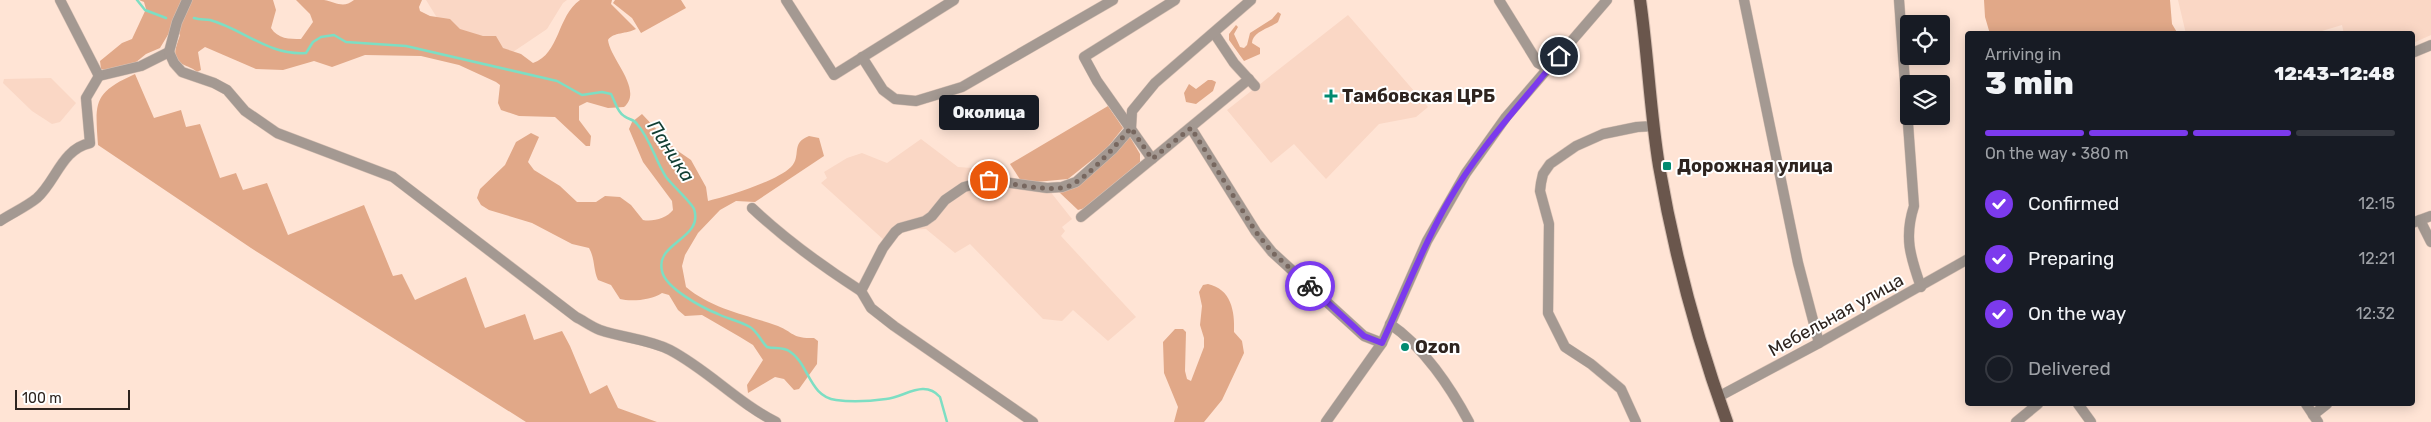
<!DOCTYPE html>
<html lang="en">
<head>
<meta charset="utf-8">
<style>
  :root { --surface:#171b24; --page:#242831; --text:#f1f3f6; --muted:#9ea1a6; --line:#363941; --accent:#7c3aed }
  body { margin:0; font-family:Rubik,sans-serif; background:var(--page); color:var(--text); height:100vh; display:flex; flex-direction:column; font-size:19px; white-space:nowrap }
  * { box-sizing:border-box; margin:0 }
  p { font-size:16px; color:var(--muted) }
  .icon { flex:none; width:28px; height:28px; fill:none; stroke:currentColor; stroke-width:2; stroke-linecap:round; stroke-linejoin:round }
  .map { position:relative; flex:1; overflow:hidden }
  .panel { position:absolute; left:1965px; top:31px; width:450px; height:375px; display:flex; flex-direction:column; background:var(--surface); border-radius:5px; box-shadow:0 2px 12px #0003 }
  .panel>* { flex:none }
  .tools { position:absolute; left:1900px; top:15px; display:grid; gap:10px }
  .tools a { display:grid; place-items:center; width:50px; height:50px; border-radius:5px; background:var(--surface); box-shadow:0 2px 12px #0003; font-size:25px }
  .scale { position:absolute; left:15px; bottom:12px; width:115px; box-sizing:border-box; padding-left:5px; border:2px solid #2e241f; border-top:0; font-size:14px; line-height:18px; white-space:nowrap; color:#2e241f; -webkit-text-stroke:4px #fff; paint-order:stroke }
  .pin { position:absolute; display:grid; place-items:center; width:42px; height:42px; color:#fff; margin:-21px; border:2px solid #fff; border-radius:50%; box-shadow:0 1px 5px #0007 }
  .courier { position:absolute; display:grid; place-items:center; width:50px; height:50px; margin:-25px; border:4px solid #7c3aed; border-radius:50%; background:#fff; color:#222; box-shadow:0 1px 6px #0007 }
  .bubble { position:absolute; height:35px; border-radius:5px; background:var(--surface); box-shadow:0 2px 12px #0003; font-size:16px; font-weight:800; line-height:35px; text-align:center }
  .headline em { font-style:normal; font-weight:800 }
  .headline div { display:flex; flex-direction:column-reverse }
  .headline { display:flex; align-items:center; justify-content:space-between; height:85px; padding:0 20px }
  h1 { font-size:32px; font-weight:800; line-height:38px }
  .bar { display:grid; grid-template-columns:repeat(4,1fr); gap:8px 5px; align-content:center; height:60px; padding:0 20px }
  .bar i { height:6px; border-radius:4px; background:var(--line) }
  .bar .on { background:var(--accent) }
  .bar p { grid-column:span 4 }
  ol { padding:0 20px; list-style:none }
  li { display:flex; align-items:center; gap:15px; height:55px }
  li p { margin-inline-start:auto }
  li .icon { padding:5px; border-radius:50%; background:var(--accent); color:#fff; stroke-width:4 }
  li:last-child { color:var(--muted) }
  li i { width:28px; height:28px; border:2px solid var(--line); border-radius:50% }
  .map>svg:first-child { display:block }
  .built { fill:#fad7c5 }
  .green { fill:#e1a888 }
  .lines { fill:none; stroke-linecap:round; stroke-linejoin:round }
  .stream { stroke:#7ddec3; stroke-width:2.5 }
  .minor-casing { stroke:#d9c1b4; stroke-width:11 }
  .major-casing { stroke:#d9c1b4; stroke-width:14 }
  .minor { stroke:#a49992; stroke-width:10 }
  .major { stroke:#6a564c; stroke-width:12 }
  .done { stroke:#77675f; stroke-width:5; stroke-dasharray:0 9 }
  .route { stroke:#7c3aed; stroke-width:6 }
  .poi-dot { fill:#008a70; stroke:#fff; stroke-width:2 }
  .labels { text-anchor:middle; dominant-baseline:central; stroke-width:4; stroke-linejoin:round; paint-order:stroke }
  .poi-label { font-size:18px; font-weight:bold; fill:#2e241f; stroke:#fff; text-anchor:start }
  .street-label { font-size:18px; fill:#2e241f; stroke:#fff }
  .water-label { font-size:19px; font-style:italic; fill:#113e33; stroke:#fff }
</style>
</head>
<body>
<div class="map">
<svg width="2431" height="422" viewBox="0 0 2431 422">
  <rect width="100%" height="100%" fill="#ffe4d5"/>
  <g class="built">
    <path d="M426 0H567L563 3 547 29 510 54 439 21Z"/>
    <path d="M2178 0H2431V35L2413 43 2412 34H2344L2342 25 2312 34H2186Z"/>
    <path d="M1348 15 1428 107 1416 117 1379 124 1326 179 1294 144 1271 163 1227 110Z"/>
    <path d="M51 78 76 103 60 122 52 124 32 111 3 83 4 79Z"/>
    <path d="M921 139 958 167 973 168 985 162 1000 184 1049 190 1072 219 1062 227 1065 231 1061 236 1136 317 1108 341 1073 310 1062 321 1043 319 970 244 955 253 926 229 904 230 885 241 821 183 827 178 824 172 847 158 862 153 887 163Z"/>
  </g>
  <g class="green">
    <path d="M139 0H273L276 10 271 28C278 39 289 39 301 39L313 22 310 14 296 0C305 0 316 0 324 0 336 2 343 9 354 0H422L419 7 420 11 430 16 450 19 460 29 483 36H496L503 48 521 54 533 63C560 54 557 16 580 0H612L611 4 636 29C627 34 613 32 608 40 610 59 644 90 624 107L608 108 587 102 579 106V120L591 136 590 146H586L555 117 519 116 501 110 498 103 500 85 496 82 459 65 421 56 365 55 332 67 314 61 283 70 256 69 205 47 198 52 201 70 197 72C193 68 188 67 182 64 170 58 177 45 180 35L177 31 169 33 160 48 146 54 135 63 104 70 101 69 100 61 122 43 132 39 146 9 144 2Z"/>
    <path d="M615 0H681L686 8 641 33 632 18 613 3Z"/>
    <path d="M1984 0H2170L2172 24 2178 34H1990L1985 17Z"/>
    <path d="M1278 12 1281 14 1278 22C1270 28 1252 32 1252 43L1260 48V54L1244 61 1229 40V34L1236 25 1238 27 1234 34 1240 47 1244 48 1247 45 1250 33 1272 19Z"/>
    <path d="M135 74 154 118 181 110 186 127 200 124 220 178 236 173 243 190 267 183 288 235 364 205 393 276 402 274 415 300 466 277 485 328 525 314 534 340 562 331 570 346 590 394 607 385 618 408 657 422H526L251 248 98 145C95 102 93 93 135 74Z"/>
    <path d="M1208 80H1212L1216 82 1213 91 1196 104 1186 102 1184 93 1189 84 1196 89Z"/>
    <path d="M1108 106 1123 128 1107 148 1068 179 1025 183 1021 181 1010 164Z"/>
    <path d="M642 114 675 149 691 160 706 187 708 201C728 196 777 181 791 167 802 156 790 143 809 136L819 138 824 156 755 202 736 201 720 210 698 233 685 255 682 266 686 287C712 309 744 314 775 325 793 331 791 339 814 338L818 341 817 364 799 389 794 390 784 379 775 377 748 393 747 385 763 360 753 345 740 337 702 315 685 316 678 310 669 295 662 293C652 300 631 302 620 299L611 285 598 280C593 269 595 258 589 248L572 244 532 223 489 210 481 205 477 198 480 189 505 165 516 142 531 133 539 137 528 162 534 170 560 186 577 202H596L605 196 620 197 631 205 643 220C653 222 667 218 673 210L672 201 643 162 629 129 632 122Z"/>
    <path d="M1130 137 1140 154V162L1085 208 1078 210 1059 192Z"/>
    <path d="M1208 284C1231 289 1235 311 1234 332L1242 341 1244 353 1222 400 1204 422H1174L1178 407 1164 373 1163 342 1175 329H1183L1186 332 1185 371 1187 379 1191 381 1204 347V338L1200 325 1202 306 1199 292 1203 285Z"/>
  </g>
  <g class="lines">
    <g class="stream">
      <path d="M137 0 145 10 166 18"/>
      <path d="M194 18C200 20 205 19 210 20 243 29 269 56 306 53L313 42 321 37 334 35 346 42 406 46 557 81 582 95 602 92 611 94C615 101 617 112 624 116 629 120 634 119 637 124 651 140 655 160 666 177 672 185 691 202 694 209 704 239 655 242 662 271 665 288 703 308 718 314 728 319 740 321 750 327 757 331 761 341 767 347 774 349 783 347 789 351 809 363 809 397 836 400 851 402 871 401 886 399 905 397 924 379 940 397L947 422"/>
    </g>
    <g class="minor-casing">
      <g id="minor">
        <path d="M60 0 99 76 141 66 169 52"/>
        <path d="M786 0 834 75 954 0"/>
        <path d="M1499 0 1538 63 1549 69"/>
        <path d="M1744 0 1798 263 1819 343"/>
        <path d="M1899 0 1914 206C1904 237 1910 256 1921 287"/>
        <path d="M1214 33 1234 63 1255 86"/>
        <path d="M169 52 174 63 182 72 214 83 227 90 245 111 277 133 393 177 576 317C584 321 592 327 600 330 623 338 648 339 670 350 708 370 738 403 776 422"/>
        <path d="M169 52 177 22 187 0"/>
        <path d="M2412 53 2431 45"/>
        <path d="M862 57 883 90 895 99 916 101 962 87 1113 0"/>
        <path d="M1191 128 1256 232 1272 252 1364 336 1382 343"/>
        <path d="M1152 159 1249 79"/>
        <path d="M752 208C786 240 822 266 861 291"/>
        <path d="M1081 217 1152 159 1097 81 1084 57 1175 0"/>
        <path d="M2420 220 2431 242"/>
        <path d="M0 221C12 213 26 207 37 198 56 181 62 149 90 143L86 98 99 76"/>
        <path d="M2412 223 2431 216"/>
        <path d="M1390 324C1423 346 1451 388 1469 422"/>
        <path d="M1718 397 1819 343 1968 259"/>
        <path d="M2078 404 2091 422"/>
        <path d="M2306 404 2318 422"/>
        <path d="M2313 415 2327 404"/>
        <path d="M1033 422 894 326 871 308 861 291 883 248 895 232 900 228 925 221 932 216 945 200 964 187 989 180 1047 188 1062 187 1076 182 1113 149 1131 128 1132 111 1155 83 1251 0"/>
        <path d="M1326 422 1382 343 1427 241 1466 173 1506 117 1607 0"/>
        <path d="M1636 422 1621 389 1591 364 1565 347 1548 313 1549 224 1540 191 1541 183 1543 174 1550 164 1576 146 1603 134 1637 127 1654 126"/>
        <path d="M2016 422 2038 404"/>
      </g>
    </g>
    <g class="major-casing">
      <path id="major" d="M1640 0C1648 55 1650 111 1659 166 1674 253 1697 339 1727 422"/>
    </g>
    <use href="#minor" class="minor"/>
    <use href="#major" class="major"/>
  </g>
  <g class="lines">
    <path class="done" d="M989 180C1010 183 1050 193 1069 186 1088 178 1117 144 1131 128L1152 159 1191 128 1256 232 1272 252 1310 286"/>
    <path class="route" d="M1310 286 1364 336 1382 343C1404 296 1422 247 1448 202 1479 148 1521 104 1559 56"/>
  </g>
  <g class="poi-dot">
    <path d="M1328.5 88.5h5v5h5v5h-5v5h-5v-5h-5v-5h5z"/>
    <rect x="1662" y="161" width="10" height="10" rx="2.5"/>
    <circle cx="1405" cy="347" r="5"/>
  </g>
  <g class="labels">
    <g class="poi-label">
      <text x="1342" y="96">Тамбовская ЦРБ</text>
      <text x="1677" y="166">Дорожная улица</text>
      <text x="1415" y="347">Ozon</text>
    </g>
    <g class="street-label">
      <text transform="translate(1836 315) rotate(-29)">Мебельная улица</text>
    </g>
    <g class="water-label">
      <text transform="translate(671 151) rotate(57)">Паника</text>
    </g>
  </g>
</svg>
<div class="tools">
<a><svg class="icon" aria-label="locate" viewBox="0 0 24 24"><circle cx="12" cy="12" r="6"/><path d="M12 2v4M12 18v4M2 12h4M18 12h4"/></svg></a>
<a><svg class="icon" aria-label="layers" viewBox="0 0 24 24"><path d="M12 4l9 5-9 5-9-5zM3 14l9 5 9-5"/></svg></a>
</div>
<div class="scale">100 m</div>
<div class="pin" style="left:989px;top:180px;background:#ea580c"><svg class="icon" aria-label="bag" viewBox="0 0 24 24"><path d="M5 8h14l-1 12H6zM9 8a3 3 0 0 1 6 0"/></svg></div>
<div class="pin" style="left:1559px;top:56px;background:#1f2937"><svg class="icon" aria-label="home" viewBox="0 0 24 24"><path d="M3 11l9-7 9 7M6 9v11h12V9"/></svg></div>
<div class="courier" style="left:1310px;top:286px"><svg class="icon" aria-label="bike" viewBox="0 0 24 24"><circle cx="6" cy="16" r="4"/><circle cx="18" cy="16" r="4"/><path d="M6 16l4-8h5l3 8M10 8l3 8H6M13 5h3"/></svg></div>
<div class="bubble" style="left:939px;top:95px;width:100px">Околица</div>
<section class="panel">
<div class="headline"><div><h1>3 min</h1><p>Arriving in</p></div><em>12:43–12:48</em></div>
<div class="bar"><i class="on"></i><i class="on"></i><i class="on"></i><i></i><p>On the way · 380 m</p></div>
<ol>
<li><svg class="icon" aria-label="check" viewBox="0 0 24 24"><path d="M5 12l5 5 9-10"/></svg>Confirmed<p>12:15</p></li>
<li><svg class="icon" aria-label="check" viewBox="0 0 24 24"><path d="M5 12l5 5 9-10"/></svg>Preparing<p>12:21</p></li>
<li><svg class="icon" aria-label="check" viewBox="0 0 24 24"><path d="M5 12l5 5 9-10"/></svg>On the way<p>12:32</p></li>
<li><i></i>Delivered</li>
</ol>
</section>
</div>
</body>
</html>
